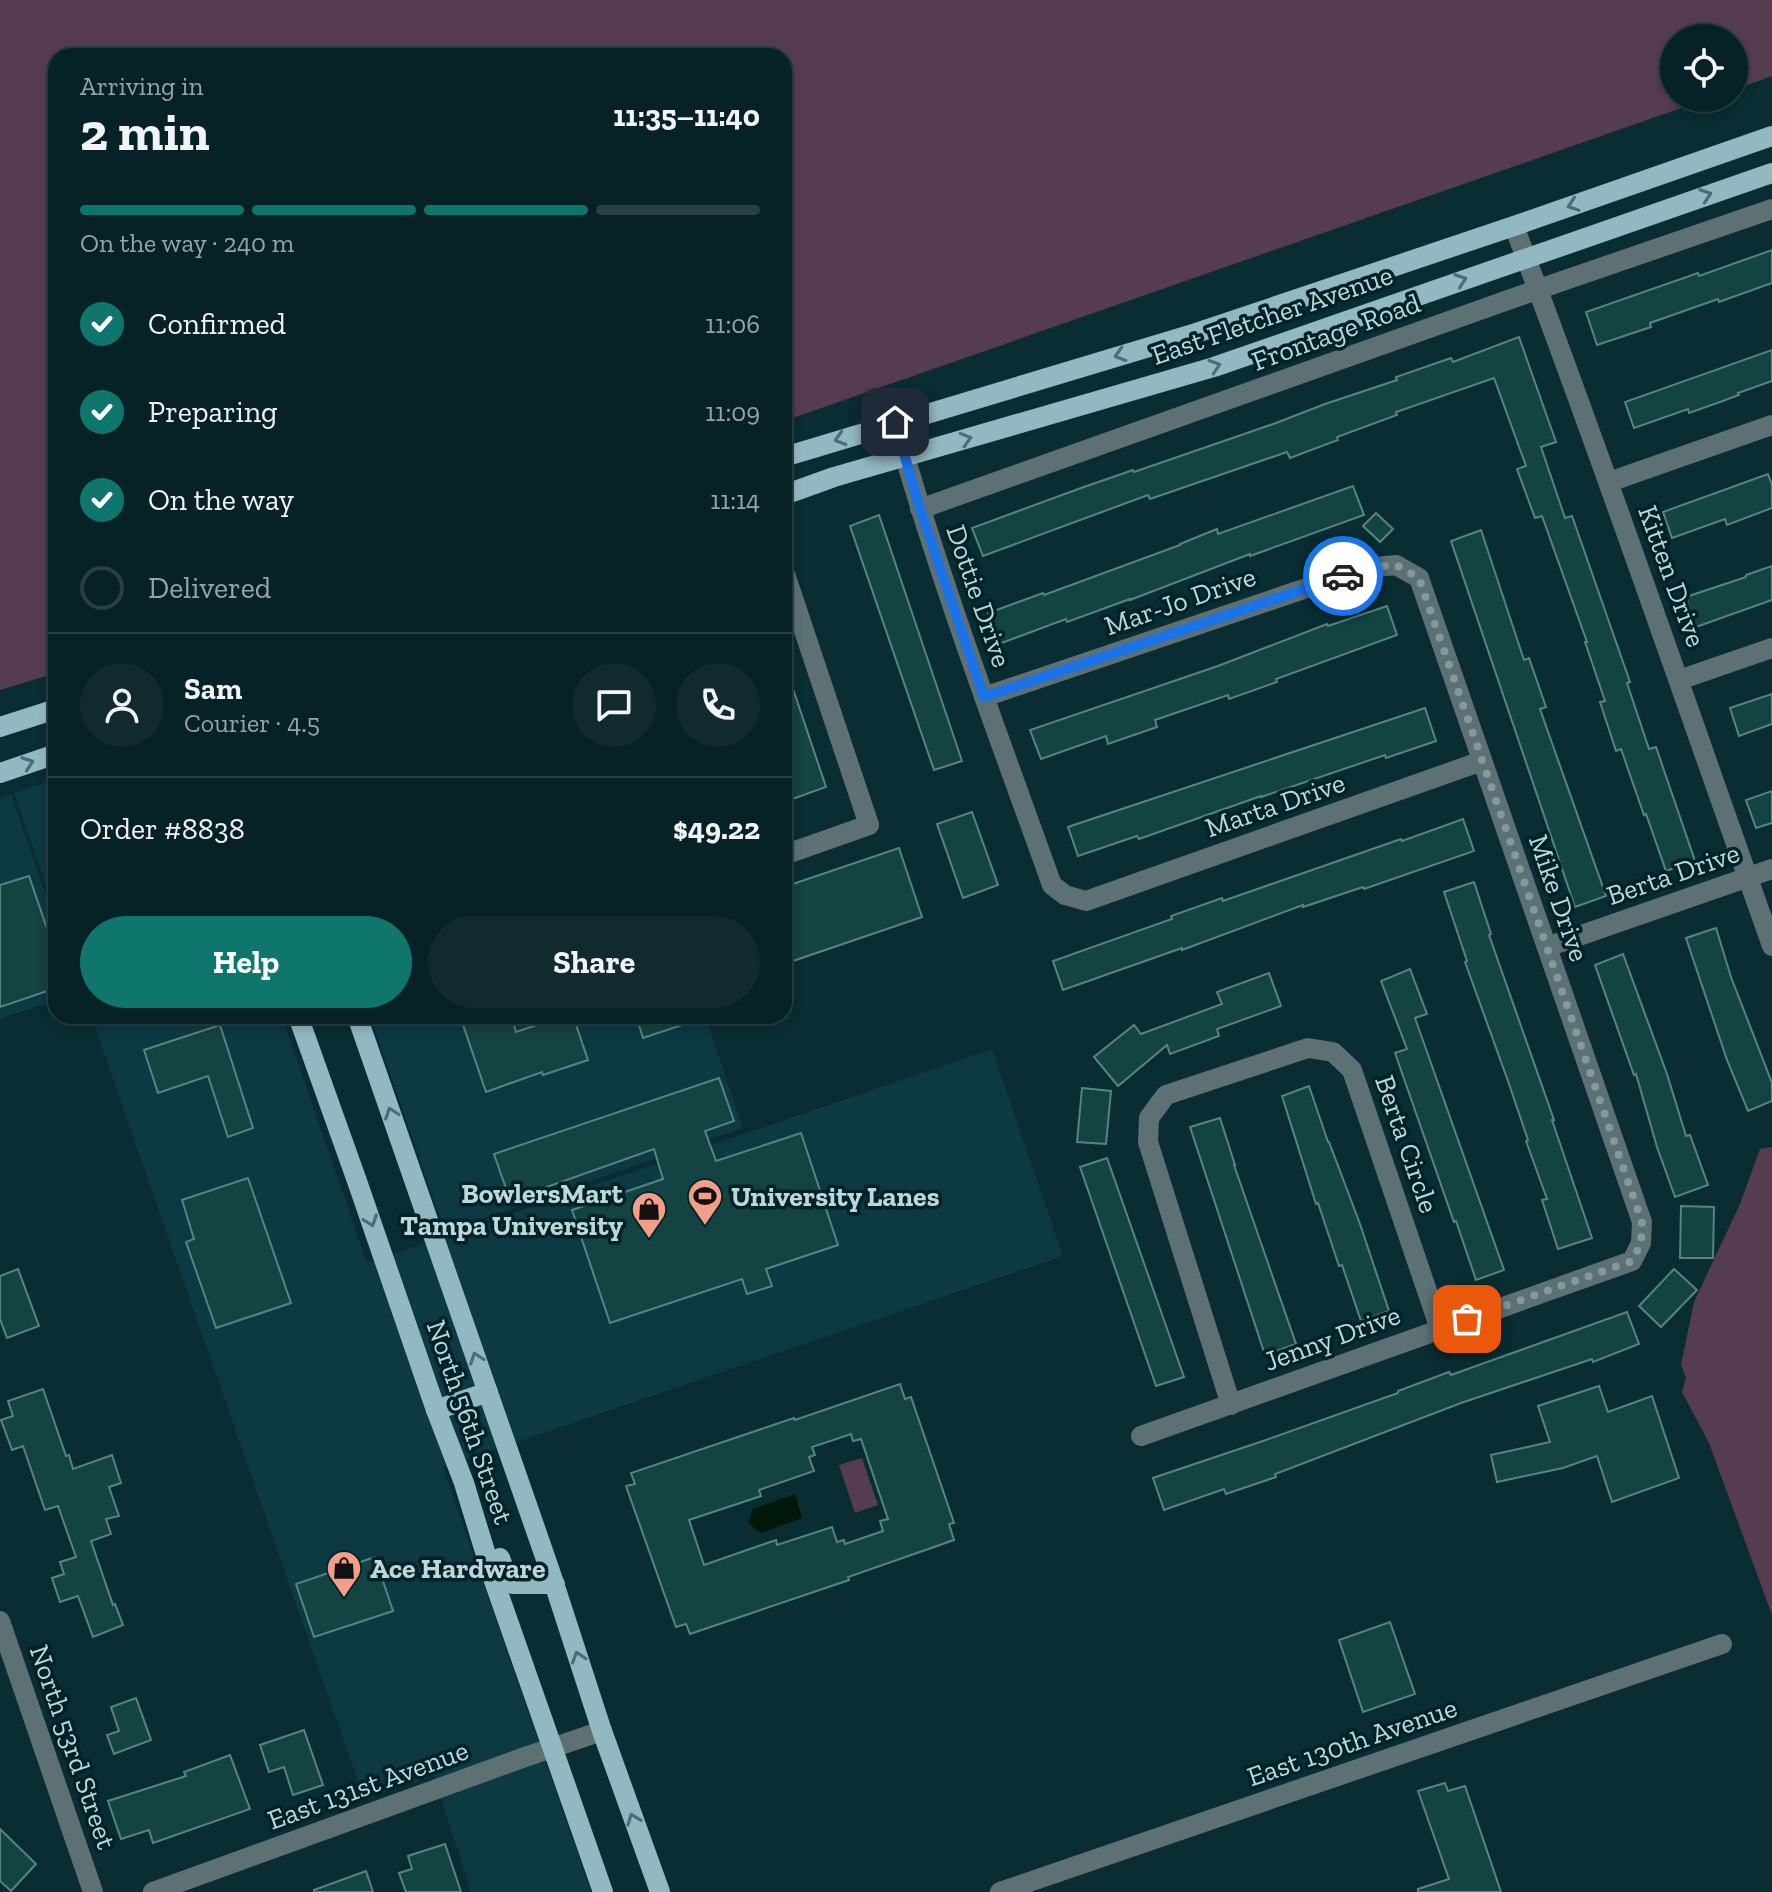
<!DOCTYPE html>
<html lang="en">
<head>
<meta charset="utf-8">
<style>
  :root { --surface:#072226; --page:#102a2e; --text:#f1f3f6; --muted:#98a4a7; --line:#283f43; --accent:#0f766e }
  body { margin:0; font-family:"Zilla Slab",serif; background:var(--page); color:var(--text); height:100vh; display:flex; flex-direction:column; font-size:30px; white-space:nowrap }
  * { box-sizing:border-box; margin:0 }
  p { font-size:26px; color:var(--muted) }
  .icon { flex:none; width:44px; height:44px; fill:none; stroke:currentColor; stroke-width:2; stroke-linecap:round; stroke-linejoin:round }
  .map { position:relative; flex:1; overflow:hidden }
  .details { position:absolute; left:48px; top:48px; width:744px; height:976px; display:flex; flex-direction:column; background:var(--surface); border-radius:24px; box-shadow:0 4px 12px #0003,0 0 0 2px var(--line) }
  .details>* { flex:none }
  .fabs { position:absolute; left:1660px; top:24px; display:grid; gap:16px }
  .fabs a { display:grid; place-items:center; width:88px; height:88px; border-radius:50%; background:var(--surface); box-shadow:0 4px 12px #0003,0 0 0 2px var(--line); font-size:40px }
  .pin { position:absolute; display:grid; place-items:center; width:68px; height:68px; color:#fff; margin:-34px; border-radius:16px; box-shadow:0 4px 12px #0006 }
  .courier { position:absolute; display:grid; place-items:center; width:80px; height:80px; margin:-40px; border:6px solid #1a73e8; border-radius:50%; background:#fff; color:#222; box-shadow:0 2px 10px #0007 }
  .headline em { font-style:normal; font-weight:700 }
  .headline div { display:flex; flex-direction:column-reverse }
  .headline { display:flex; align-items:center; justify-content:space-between; height:136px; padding:0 32px }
  h1 { font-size:52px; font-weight:700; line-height:60px }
  .bar { display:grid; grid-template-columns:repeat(4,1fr); gap:12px 8px; align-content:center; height:96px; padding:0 32px }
  .bar i { height:10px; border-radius:6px; background:var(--line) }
  .bar .active { background:var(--accent) }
  .bar p { grid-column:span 4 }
  .line { display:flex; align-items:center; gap:20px; padding:0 32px; border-top:2px solid var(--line) }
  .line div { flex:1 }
  .round { display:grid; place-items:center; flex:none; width:84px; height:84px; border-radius:42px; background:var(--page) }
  ol { padding:0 32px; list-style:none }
  li { display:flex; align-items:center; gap:24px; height:88px }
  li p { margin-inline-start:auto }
  li .icon { padding:8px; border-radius:50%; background:var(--accent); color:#fff; stroke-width:4 }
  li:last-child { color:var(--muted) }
  li i { width:44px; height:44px; border:4px solid var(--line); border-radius:50% }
  .primary-button { display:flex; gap:16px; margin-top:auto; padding:16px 32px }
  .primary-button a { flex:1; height:92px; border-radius:48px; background:var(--accent); color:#fff; font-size:32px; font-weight:700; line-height:92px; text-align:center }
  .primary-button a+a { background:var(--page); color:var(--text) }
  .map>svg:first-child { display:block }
  .built { fill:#0c3942 }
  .green { fill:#563c51 }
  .water { fill:#001807 }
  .building { fill:#134342; stroke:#558583; stroke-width:2; fill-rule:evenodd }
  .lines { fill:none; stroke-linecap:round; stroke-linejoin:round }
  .minor { stroke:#5d7074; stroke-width:20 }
  .major { stroke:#92b9c2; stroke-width:20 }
  .oneway { stroke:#496e76 }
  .done { stroke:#7f9ba0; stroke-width:8; stroke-dasharray:0 14.4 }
  .route { stroke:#1a73e8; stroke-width:10 }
  .labels { text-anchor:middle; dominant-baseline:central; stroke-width:7; stroke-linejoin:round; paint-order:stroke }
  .street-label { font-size:28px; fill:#bfd6db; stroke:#002329 }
  .poi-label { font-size:28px; font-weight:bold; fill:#bfd6db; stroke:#002329; text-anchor:start }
</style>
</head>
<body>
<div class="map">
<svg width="1772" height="1892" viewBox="0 0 1772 1892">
  <rect width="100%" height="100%" fill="#092d33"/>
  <g class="built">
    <path d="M56 779V914L14 793Z"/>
    <path d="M11 794 56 925V1000L0 1019V798Z"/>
    <path d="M91 1016H282L367 1263 992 1049 1063 1256 443 1467 591 1892H471L434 1776 364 1799Z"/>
    <path d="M370 1016H705L743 1128 445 1232Z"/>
  </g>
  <g class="green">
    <path d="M0 0H1772V76L1734 90V38H1674V98H1710L784 421V56H56V673L0 690Z"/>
    <path d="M1772 1147V1615L1709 1443 1682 1392 1686 1378 1681 1365 1694 1302 1740 1204 1760 1149Z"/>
    <path d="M862 1458 878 1505 855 1513 839 1465Z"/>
  </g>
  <path class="water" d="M795 1494 802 1518 761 1533 748 1523 753 1509Z"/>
  <g class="building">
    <path d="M1772 250V283L1719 302 1718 299 1650 323 1651 327 1597 345 1586 312 1698 273 1699 276Z"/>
    <path d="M1519 337 1556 442 1541 447 1565 518 1572 516 1630 682 1627 683 1649 749 1656 747 1695 861 1666 871 1646 814 1644 815 1621 749 1616 751 1600 702 1605 701 1585 642H1587L1542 516 1535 518 1517 469 1526 466 1494 378 1396 412 1397 415 1337 437 1338 440 1290 458 1287 452 1150 499 1148 495 983 556 972 528 1081 488 1133 470 1134 472 1276 423 1325 404 1397 380 1396 377 1451 358 1453 362Z"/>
    <path d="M1772 350V381L1738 393 1739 395 1720 402 1689 413 1688 409 1634 428 1625 402Z"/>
    <path d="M1768 474 1772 485V508L1727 525 1725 519 1672 538 1663 512Z"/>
    <path d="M1353 486 1364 515 1250 556V554L1130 600V599L1067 622 1066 619 999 644 988 613 1043 593 1044 595 1180 545V544L1217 529 1218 534Z"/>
    <path d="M1376 513 1393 529 1380 542 1363 526Z"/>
    <path d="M879 515 962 761 934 770 850 526Z"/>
    <path d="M1481 530 1524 660 1529 658 1546 707 1540 709 1606 896 1575 907 1451 541Z"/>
    <path d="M1772 566V600L1696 627 1686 597 1746 577V575Z"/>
    <path d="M1387 606 1397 635 1276 679 1277 682 1229 699 1228 695 1155 720 1157 727 1108 744 1106 736 1041 759 1030 730 1218 666 1327 624 1328 626Z"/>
    <path d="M784 671H787L826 787 784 802Z"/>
    <path d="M1772 694V724L1739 736 1730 708Z"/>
    <path d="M1425 708 1436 741 1386 758 1385 755 1261 797V796L1139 839 1137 836 1078 856 1068 827Z"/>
    <path d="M1772 791V823L1756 828 1746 800Z"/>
    <path d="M972 812 998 885 963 898 937 824Z"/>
    <path d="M1463 819 1474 851 1364 889 1363 887 1303 907V905L1182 950V948L1063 990 1053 961 1172 919 1171 916 1222 898 1223 901 1401 839 1402 841Z"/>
    <path d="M899 848 922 917 784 964V887Z"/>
    <path d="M29 876 56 955V988L0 1007V885Z"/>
    <path d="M1474 882 1491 934 1489 935 1554 1120H1552L1592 1238 1558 1249 1542 1200 1547 1199 1526 1141 1528 1140 1508 1081 1465 962 1467 961 1444 892Z"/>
    <path d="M1716 928 1731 977 1772 1083V1101L1748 1111 1727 1060 1686 938Z"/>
    <path d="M1623 954 1667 1074 1686 1136 1690 1135 1708 1185 1675 1197 1657 1147 1636 1074 1634 1075 1595 965Z"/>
    <path d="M1410 969 1427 1014 1415 1018 1504 1270 1476 1280 1456 1221 1454 1222 1395 1053 1407 1049 1381 981Z"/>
    <path d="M1269 973 1281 1006 1217 1029 1219 1036 1170 1054 1167 1045 1118 1086 1094 1057 1134 1025 1141 1034 1222 1004 1217 992Z"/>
    <path d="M460 1016H511L516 1032 563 1016H573L588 1060 543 1075 542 1072 486 1092Z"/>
    <path d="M636 1016H699L700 1019 643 1038Z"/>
    <path d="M220 1025 253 1128 228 1137 208 1076 158 1093 144 1050Z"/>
    <path d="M719 1078 734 1121 705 1131 716 1161 801 1133 838 1245 766 1269 772 1286 747 1294 742 1279 610 1323 572 1210 663 1179 654 1149 510 1200 494 1154Z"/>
    <path d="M1309 1086 1328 1142H1329L1360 1224 1389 1311 1361 1321 1342 1265 1339 1266 1318 1203 1316 1204 1282 1096Z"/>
    <path d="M1082 1088 1111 1091 1106 1144 1077 1142Z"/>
    <path d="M1220 1118 1235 1165H1234L1296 1344 1265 1355 1190 1127Z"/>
    <path d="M1107 1158 1184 1377 1156 1386 1080 1167Z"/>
    <path d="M248 1178 291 1303 216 1328 186 1242 194 1239 182 1200Z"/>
    <path d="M1681 1206 1714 1207 1713 1258H1680Z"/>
    <path d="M18 1269 39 1326 7 1338 0 1319V1276Z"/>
    <path d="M1674 1269 1697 1290 1661 1327 1639 1306Z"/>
    <path d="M1627 1312 1639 1344 1593 1362 1592 1359 1461 1403 1275 1474 1276 1477 1226 1494 1224 1489 1164 1510 1153 1478 1263 1441 1398 1393V1391L1449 1372 1451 1375Z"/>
    <path d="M900 1384 905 1399 911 1397 954 1523 949 1524 954 1540 848 1577 849 1580 690 1634 686 1624 676 1627 626 1486 635 1484 631 1473 794 1418 795 1420ZM851 1434 853 1441 861 1439 888 1519 880 1521 883 1531 845 1544 844 1540 837 1542 832 1527 777 1545 776 1540 704 1565 689 1520 761 1496 759 1490 814 1471 809 1457 815 1455 812 1447Z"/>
    <path d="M1599 1386 1608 1412 1652 1396 1679 1478 1612 1502 1597 1456 1563 1468 1497 1482 1491 1455 1550 1442 1538 1406Z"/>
    <path d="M43 1389 66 1456 69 1455 73 1469 112 1455 121 1483 109 1487 119 1516 106 1519 111 1534 91 1541 113 1605 115 1604 123 1625 93 1637 78 1596 60 1602 52 1578 64 1574 60 1562 76 1557 58 1506 45 1510 23 1446 12 1450 1 1420 13 1416 8 1401Z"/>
    <path d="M375 1557 393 1611 314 1637 296 1584Z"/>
    <path d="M1390 1622 1415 1694 1363 1712 1339 1640Z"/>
    <path d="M136 1698 151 1740 114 1754 107 1735 119 1731 111 1707Z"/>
    <path d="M304 1730 323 1785 293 1795 284 1767 269 1772 260 1745Z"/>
    <path d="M230 1755 250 1809 153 1843 149 1830 121 1839 108 1801 186 1776 184 1772Z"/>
    <path d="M1445 1783 1448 1791 1465 1786 1501 1892H1418V1889L1449 1879 1418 1791Z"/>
    <path d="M0 1829 36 1864 11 1891 0 1881Z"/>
    <path d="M445 1844 461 1892H406L399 1873 412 1869 408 1856Z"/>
    <path d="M366 1871 373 1892H314V1890Z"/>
  </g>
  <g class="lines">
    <g class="minor">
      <path d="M1514 226C1604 464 1687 706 1772 946"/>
      <path d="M895 422C939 579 997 732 1052 885L1065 895 1086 901 1482 761"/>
      <path d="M1609 482 1772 425"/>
      <path d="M920 509 1539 289 1772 209"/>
      <path d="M784 571 869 825 784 855"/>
      <path d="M1679 680 1772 648"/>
      <path d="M984 697 1366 568 1396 565 1419 578 1642 1222 1641 1243 1632 1261 1141 1436"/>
      <path d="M1547 947 1772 869"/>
      <path d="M1231 1405 1148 1142 1149 1118 1166 1095 1308 1048 1333 1052 1352 1070 1440 1329"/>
      <path d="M0 1621 93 1892"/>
      <path d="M153 1892 525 1757 602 1731"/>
      <path d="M1000 1892 1722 1644"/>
    </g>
    <g class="major">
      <path d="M784 457 1196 333 1514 226 1772 136"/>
      <path d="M784 495 834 477 1214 367 1772 173"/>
      <path d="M0 727 56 709"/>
      <path d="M0 773 56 754"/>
      <path d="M298 1016 357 1181 436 1410 464 1483 494 1581 603 1892"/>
      <path d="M357 1016 550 1571 602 1731 660 1892"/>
      <path d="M436 1410 488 1392"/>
      <path d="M500 1558 508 1580 513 1584H555"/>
    </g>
  </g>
  <defs><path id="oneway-chevron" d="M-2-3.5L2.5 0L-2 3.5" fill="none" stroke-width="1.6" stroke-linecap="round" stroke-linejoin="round" transform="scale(2)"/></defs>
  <g class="oneway">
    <use href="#oneway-chevron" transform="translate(1706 195) rotate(-19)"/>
    <use href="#oneway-chevron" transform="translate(1573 205) rotate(161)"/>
    <use href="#oneway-chevron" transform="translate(1461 280) rotate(-19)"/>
    <use href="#oneway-chevron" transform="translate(1120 355) rotate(163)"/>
    <use href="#oneway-chevron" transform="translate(1215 366) rotate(-18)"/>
    <use href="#oneway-chevron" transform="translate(840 439) rotate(163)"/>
    <use href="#oneway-chevron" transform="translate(966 439) rotate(-16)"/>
    <use href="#oneway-chevron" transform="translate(28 763) rotate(-19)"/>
    <use href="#oneway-chevron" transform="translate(391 1113) rotate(-109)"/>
    <use href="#oneway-chevron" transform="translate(371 1221) rotate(71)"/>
    <use href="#oneway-chevron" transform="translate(476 1358) rotate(-109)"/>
    <use href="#oneway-chevron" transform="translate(578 1657) rotate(-108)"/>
    <use href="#oneway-chevron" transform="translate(633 1819) rotate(-110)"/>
  </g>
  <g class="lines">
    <path class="done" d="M1343 576 1366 568 1396 565 1419 578 1642 1222 1641 1243 1632 1261 1467 1319"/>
    <path class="route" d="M895 422 920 509 984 697 1343 576"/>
  </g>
  <defs>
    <g id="stadium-pin" transform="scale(1.8)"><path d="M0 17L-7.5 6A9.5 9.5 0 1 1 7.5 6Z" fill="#f49e8a" stroke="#002329"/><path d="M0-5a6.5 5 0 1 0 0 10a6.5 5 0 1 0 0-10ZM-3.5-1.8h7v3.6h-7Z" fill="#111"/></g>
    <g id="shop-pin" transform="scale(1.8)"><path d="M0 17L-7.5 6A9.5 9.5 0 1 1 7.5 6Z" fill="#f49e8a" stroke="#002329"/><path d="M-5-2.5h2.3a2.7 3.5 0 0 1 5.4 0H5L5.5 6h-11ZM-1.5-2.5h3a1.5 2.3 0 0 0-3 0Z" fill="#111"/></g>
  </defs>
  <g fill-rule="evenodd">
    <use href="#stadium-pin" x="705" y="1196"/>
    <use href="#shop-pin" x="649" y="1209"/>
    <use href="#shop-pin" x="344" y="1568"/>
  </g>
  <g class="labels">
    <g class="street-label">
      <text transform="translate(1272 315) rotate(-19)">East Fletcher Avenue</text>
      <text transform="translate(1336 332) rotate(-20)">Frontage Road</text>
      <text transform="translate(1672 576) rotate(70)">Kitten Drive</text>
      <text transform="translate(979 596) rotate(71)">Dottie Drive</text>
      <text transform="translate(1180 601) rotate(-19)">Mar-Jo Drive</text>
      <text transform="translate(1275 805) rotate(-19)">Marta Drive</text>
      <text transform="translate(1673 874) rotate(-19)">Berta Drive</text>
      <text transform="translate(1559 898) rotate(71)">Mike Drive</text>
      <text transform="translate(1407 1144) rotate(71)">Berta Circle</text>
      <text transform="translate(1332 1338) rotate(-20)">Jenny Drive</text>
      <text transform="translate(470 1422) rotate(71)">North 56th Street</text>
      <text transform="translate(1352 1742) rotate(-19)">East 130th Avenue</text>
      <text transform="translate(73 1747) rotate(71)">North 53rd Street</text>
      <text transform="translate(368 1785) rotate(-20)">East 131st Avenue</text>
    </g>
    <g class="poi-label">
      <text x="623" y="1193" text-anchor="end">BowlersMart<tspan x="623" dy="32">Tampa University</tspan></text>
      <text x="731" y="1196">University Lanes</text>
      <text x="370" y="1568">Ace Hardware</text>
    </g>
  </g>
</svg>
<div class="fabs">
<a><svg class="icon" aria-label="locate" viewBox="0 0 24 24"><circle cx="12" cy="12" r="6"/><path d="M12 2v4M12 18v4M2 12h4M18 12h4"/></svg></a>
</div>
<div class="pin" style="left:1467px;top:1319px;background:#ea580c"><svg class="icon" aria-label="bag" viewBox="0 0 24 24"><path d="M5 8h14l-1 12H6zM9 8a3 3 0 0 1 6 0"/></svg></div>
<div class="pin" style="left:895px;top:422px;background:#1f2937"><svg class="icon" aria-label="home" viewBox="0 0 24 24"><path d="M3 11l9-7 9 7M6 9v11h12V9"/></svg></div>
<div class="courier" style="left:1343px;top:576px"><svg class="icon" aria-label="car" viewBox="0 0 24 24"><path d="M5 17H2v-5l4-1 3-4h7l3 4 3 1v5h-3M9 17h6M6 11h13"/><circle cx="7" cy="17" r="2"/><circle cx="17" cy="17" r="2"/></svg></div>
<section class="details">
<div class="headline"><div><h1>2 min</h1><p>Arriving in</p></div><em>11:35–11:40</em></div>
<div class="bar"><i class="active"></i><i class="active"></i><i class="active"></i><i></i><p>On the way · 240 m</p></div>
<ol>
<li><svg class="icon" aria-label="check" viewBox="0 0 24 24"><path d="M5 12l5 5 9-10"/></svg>Confirmed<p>11:06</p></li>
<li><svg class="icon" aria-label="check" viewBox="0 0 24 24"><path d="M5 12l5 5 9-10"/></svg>Preparing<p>11:09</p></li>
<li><svg class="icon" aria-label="check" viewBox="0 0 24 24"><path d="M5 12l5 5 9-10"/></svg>On the way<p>11:14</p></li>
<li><i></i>Delivered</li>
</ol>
<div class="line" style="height:144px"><a class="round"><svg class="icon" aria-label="person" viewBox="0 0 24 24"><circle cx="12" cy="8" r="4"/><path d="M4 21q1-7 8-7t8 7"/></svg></a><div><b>Sam</b><p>Courier · 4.5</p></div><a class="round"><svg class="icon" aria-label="chat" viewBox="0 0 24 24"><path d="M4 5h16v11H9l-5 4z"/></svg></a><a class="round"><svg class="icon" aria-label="phone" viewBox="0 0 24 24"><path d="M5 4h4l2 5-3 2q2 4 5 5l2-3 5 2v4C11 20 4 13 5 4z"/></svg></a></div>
<div class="line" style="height:104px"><div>Order #8838</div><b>$49.22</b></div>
<div class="primary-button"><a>Help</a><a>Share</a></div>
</section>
</div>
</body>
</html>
